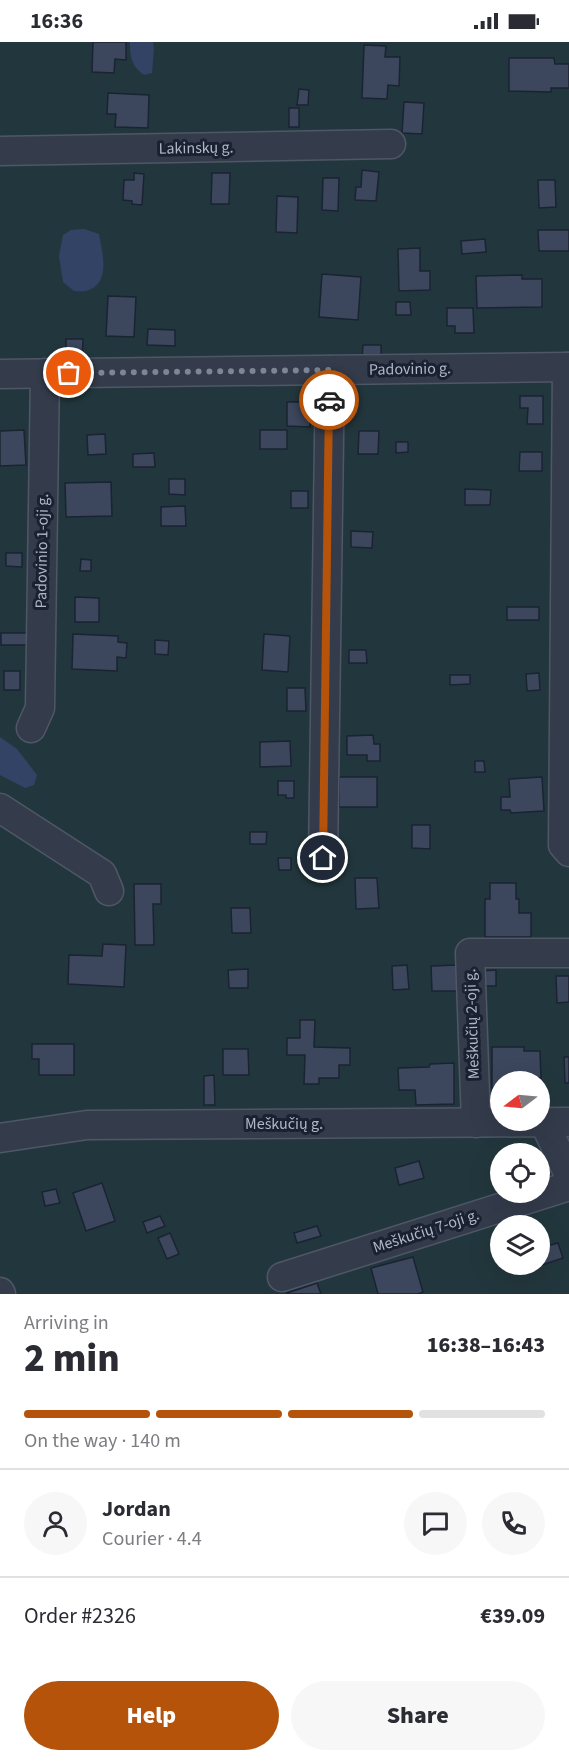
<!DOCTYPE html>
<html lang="en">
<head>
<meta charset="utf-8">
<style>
  :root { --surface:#fff; --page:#f7f7f7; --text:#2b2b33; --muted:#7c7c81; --line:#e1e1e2; --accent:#b45309 }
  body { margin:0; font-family:"Source Sans 3",sans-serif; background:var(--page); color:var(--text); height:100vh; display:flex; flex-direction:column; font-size:22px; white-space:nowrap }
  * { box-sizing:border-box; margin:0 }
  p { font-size:20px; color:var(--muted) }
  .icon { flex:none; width:33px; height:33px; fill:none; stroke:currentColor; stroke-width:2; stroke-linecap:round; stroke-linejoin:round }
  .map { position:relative; height:1252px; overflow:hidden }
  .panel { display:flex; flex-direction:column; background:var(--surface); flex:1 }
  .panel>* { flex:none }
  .needle { width:39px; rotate:254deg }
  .fabs { position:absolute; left:490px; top:1029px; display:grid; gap:12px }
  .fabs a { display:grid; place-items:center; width:60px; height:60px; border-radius:50%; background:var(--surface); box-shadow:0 6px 24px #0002; font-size:30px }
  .pin { position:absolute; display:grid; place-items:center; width:51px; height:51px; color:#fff; margin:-26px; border:3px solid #fff; border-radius:50%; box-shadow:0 2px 6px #0007 }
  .courier { position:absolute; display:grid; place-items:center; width:60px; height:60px; margin:-30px; border:4px solid #b45309; border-radius:50%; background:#fff; color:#222; box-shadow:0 2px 8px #0007 }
  .summary em { font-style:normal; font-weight:800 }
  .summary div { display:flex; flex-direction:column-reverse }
  .summary { display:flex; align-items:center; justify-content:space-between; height:102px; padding:0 24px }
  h1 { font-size:39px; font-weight:800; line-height:45px }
  .bar { display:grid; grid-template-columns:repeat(4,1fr); gap:9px 6px; align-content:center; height:72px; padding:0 24px }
  .bar i { height:8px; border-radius:4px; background:var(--line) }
  .bar .on { background:var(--accent) }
  .bar p { grid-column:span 4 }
  .line { display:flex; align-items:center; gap:15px; padding:0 24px; border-top:2px solid var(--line) }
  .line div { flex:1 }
  .round { display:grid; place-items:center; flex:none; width:63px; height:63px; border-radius:32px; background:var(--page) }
  .cta { display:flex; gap:12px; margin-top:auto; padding:12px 24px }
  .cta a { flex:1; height:69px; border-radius:36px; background:var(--accent); color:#fff; font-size:24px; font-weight:800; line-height:69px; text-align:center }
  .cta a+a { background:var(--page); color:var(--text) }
  .status { display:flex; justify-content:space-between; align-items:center; height:42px; padding:0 30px; background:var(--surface); direction:ltr }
  .status svg { height:16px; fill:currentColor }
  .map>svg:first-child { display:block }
  .green { fill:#22373d; fill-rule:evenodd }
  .water { fill:#324365 }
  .building { fill:#3c465c; stroke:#1b2333; stroke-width:1.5 }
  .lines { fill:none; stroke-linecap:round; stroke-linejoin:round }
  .minor-casing { stroke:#4f5767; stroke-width:31 }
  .minor { stroke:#343c4c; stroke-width:28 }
  .done { stroke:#7d8697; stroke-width:6; stroke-dasharray:0 10.8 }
  .route { stroke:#b45309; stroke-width:8 }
  .labels { text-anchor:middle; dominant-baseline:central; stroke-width:6; stroke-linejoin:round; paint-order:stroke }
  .street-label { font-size:16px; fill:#afb7c8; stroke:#1a2130 }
</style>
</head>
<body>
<div class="status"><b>16:36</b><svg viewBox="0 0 49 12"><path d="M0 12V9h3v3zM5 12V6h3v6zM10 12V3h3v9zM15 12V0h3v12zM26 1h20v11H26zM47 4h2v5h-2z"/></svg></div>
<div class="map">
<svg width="569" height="1252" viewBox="0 0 569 1252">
  <rect width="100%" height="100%" fill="#202a3c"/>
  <path class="green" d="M0 0H569V1252H0ZM501 1040H540V1078H501ZM501 1112H540V1150H501ZM501 1184H540V1222H501Z"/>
  <g class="water">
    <path d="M130 0H153L154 7 152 31 144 33C131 24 130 14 130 0Z"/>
    <path d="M84 187 99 192C102 210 111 239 89 248 85 250 78 249 74 249L63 240 59 214 63 193 71 188Z"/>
    <path d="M0 695 17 707 37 733 34 743 25 746 0 733Z"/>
  </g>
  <g class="building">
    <path d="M93 0H126V18L115 17 114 31 92 30Z"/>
    <path d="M364 3 386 4 385 15H400L399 44 388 43 387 57 362 56Z"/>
    <path d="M509 16H554L555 22H569V46H551V50L509 49Z"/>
    <path d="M299 47 309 48 308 63H297Z"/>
    <path d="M108 51 149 53 148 86 115 85 116 72H107Z"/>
    <path d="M404 60 424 61 422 92 402 91Z"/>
    <rect x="289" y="66" width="10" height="19"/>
    <path d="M362 128 379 130 376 159 355 158 356 145H361Z"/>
    <path d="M134 131 144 132 142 163 132 162V159L123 158 124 138H134Z"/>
    <path d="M212 131H230L229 162H211Z"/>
    <path d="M323 136H339L338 169 322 168Z"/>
    <path d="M538 138H555L556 165 539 166Z"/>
    <path d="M277 154 298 155 297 191 276 190Z"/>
    <path d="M538 188H569V209H539Z"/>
    <path d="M485 197 486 210 462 212 461 199Z"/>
    <path d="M420 206V229H430V248L399 249 398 207Z"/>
    <path d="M322 232 361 235 358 278 319 275Z"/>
    <path d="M522 233V237H542V265L477 266 476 234Z"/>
    <path d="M108 254 136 255 134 295 106 294Z"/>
    <path d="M396 260H410L411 273H396Z"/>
    <path d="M447 266H473L474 291H455V284H447Z"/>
    <path d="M148 287 175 288V304L147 303Z"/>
    <path d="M66 297H83L82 320H66Z"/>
    <path d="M363 303H381V316H362Z"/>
    <path d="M520 354H543V382H527L528 366H520Z"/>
    <path d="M287 360H310V385L287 384Z"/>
    <path d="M24 388 26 423 0 424V389Z"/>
    <rect x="260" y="388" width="27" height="19"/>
    <path d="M359 389H379L378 412H358Z"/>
    <path d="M105 392 106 412 88 413 87 393Z"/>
    <path d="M396 400H408V410L396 411Z"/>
    <path d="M520 410H542V429H519Z"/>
    <path d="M154 411 155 425H133V412Z"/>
    <path d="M169 437H185V453L169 452Z"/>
    <path d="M111 440 112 474 66 475 65 441Z"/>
    <path d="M465 447 491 448 490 463H465Z"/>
    <rect x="291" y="449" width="17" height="17"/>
    <path d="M185 464 186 484H161V465Z"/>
    <path d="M351 489 373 490 372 506 351 505Z"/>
    <path d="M6 511H22V525L6 524Z"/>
    <path d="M81 517 91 518V529H80Z"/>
    <path d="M75 555 99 556V580H75Z"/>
    <rect x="507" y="565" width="32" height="13"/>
    <rect x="1" y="591" width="29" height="12"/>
    <path d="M73 592 118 594V600L127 601 126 616 117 615V629L72 627Z"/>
    <path d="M264 592 290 594 288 630 262 628Z"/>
    <path d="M155 598 169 599 168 613 155 612Z"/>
    <path d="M349 608H366L367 621H349Z"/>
    <rect x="4" y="629" width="16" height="19"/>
    <path d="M539 631 540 648 527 649 526 632Z"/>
    <path d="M450 633H470V642L450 643Z"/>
    <path d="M287 646H305L306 669H287Z"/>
    <path d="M373 693 374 702H380V719H367V713H347V694Z"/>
    <path d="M290 699 291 724 260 725V700Z"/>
    <path d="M475 719H484L485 730H475Z"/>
    <rect x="339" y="735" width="38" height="30"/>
    <path d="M542 735 544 769 511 771 510 768H501V755H510L509 737Z"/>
    <path d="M278 739H294V756H286V753H278Z"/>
    <path d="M412 783H430V807L412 806Z"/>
    <path d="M250 790H267L266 802H250Z"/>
    <path d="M278 816H291V828H279Z"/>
    <path d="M355 836H377L379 866 356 867Z"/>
    <path d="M490 841H516V857H519V871H531V895H485V857H490Z"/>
    <path d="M134 842H161V862H153L154 903H135Z"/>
    <path d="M231 866H250L251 891H232Z"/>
    <path d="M103 902 126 903 124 945 68 942 69 913 102 914Z"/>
    <path d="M407 923 409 947 393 948 392 924Z"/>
    <path d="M457 923V949H432L431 924Z"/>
    <path d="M248 927V946H229L228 928Z"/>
    <path d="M496 928V944H481V929Z"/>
    <path d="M556 934H569V960L557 961Z"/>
    <path d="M300 978H315L314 1005 350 1006V1023H339V1036H319V1042H304L305 1013H287V996H300Z"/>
    <path d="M32 1002H74V1033H39V1017H32Z"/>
    <path d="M492 1005H524V1009H540L541 1036H525V1040H501V1048H492Z"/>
    <path d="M223 1007H248L249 1033H223Z"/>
    <path d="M564 1015H569V1041H565Z"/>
    <path d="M454 1021V1062L416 1063 415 1048H399L398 1026 429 1025 430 1022Z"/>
    <path d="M214 1033 215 1063H204V1034Z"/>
    <path d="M419 1119 424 1136 399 1143 395 1126Z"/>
    <path d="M501 1119V1141L499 1142 492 1122Z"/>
    <path d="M102 1141 115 1179 86 1189 73 1151Z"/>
    <path d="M56 1147 60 1161 45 1164 42 1150Z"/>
    <path d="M160 1174 165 1184 147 1191 143 1180Z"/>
    <path d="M317 1184 321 1194 297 1201 294 1191Z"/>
    <path d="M170 1191 179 1212 167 1217 158 1196Z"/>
    <path d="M558 1201 563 1216 539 1224 540 1206Z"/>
    <path d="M413 1215 423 1250 418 1252H378L371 1226Z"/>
    <path d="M317 1241 321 1252H287V1251Z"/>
  </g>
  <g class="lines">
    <g class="minor-casing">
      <g id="minor">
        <path d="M0 109 391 102"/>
        <path d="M567 325 563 803 569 810"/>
        <path d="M0 332 569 325"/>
        <path d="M31 686 40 666 45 331"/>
        <path d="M0 766 102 832 109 849"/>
        <path d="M323 816 330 328"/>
        <path d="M544 1080 569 1133"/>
        <path d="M476 1081 470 911H569"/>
        <path d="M0 1096 87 1083 569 1080"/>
        <path d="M282 1235 569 1144"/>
        <path d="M0 1250 1 1252"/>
      </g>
    </g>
    <use href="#minor" class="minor"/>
  </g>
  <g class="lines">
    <path class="done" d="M69 331 330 328 329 358"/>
    <path class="route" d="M323 816 329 358"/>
  </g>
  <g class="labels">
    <g class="street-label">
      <text transform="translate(196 106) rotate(-1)">Lakinskų g.</text>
      <text transform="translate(410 327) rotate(-1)">Padovinio g.</text>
      <text transform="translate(42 509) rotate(-89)">Padovinio 1-oji g.</text>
      <text transform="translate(472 982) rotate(-92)">Meškučių 2-oji g.</text>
      <text x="284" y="1082">Meškučių g.</text>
      <text transform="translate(426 1189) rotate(-18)">Meškučių 7-oji g.</text>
    </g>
  </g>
</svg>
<div class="fabs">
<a><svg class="needle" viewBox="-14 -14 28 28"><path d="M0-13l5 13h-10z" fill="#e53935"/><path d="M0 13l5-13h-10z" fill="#7c7c81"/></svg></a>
<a><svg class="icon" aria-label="locate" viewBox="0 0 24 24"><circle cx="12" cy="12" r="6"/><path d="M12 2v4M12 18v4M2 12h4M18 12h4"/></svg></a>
<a><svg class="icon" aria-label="layers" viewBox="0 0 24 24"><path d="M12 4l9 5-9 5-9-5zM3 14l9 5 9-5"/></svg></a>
</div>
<div class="pin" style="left:69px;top:331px;background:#ea580c"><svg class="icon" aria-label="bag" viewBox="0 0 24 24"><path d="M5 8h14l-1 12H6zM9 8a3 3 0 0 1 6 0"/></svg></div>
<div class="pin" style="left:323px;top:816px;background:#1f2937"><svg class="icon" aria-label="home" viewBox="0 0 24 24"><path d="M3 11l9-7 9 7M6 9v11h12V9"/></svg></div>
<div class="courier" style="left:329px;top:358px"><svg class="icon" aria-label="car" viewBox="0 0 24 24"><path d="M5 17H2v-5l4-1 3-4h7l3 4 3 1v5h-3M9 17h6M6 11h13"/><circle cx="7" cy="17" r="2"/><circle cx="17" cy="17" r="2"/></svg></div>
</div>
<section class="panel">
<div class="summary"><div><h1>2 min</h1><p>Arriving in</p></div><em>16:38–16:43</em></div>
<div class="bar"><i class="on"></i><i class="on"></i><i class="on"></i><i></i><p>On the way · 140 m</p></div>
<div class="line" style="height:108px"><a class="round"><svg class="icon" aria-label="person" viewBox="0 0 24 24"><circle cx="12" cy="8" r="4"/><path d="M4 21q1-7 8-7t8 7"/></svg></a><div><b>Jordan</b><p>Courier · 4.4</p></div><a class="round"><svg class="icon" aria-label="chat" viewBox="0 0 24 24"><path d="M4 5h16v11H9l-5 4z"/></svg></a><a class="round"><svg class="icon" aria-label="phone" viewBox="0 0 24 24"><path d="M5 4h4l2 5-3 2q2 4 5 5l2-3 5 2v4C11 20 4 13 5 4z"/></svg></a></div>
<div class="line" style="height:78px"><div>Order #2326</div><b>€39.09</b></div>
<div class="cta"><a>Help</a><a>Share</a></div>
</section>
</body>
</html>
